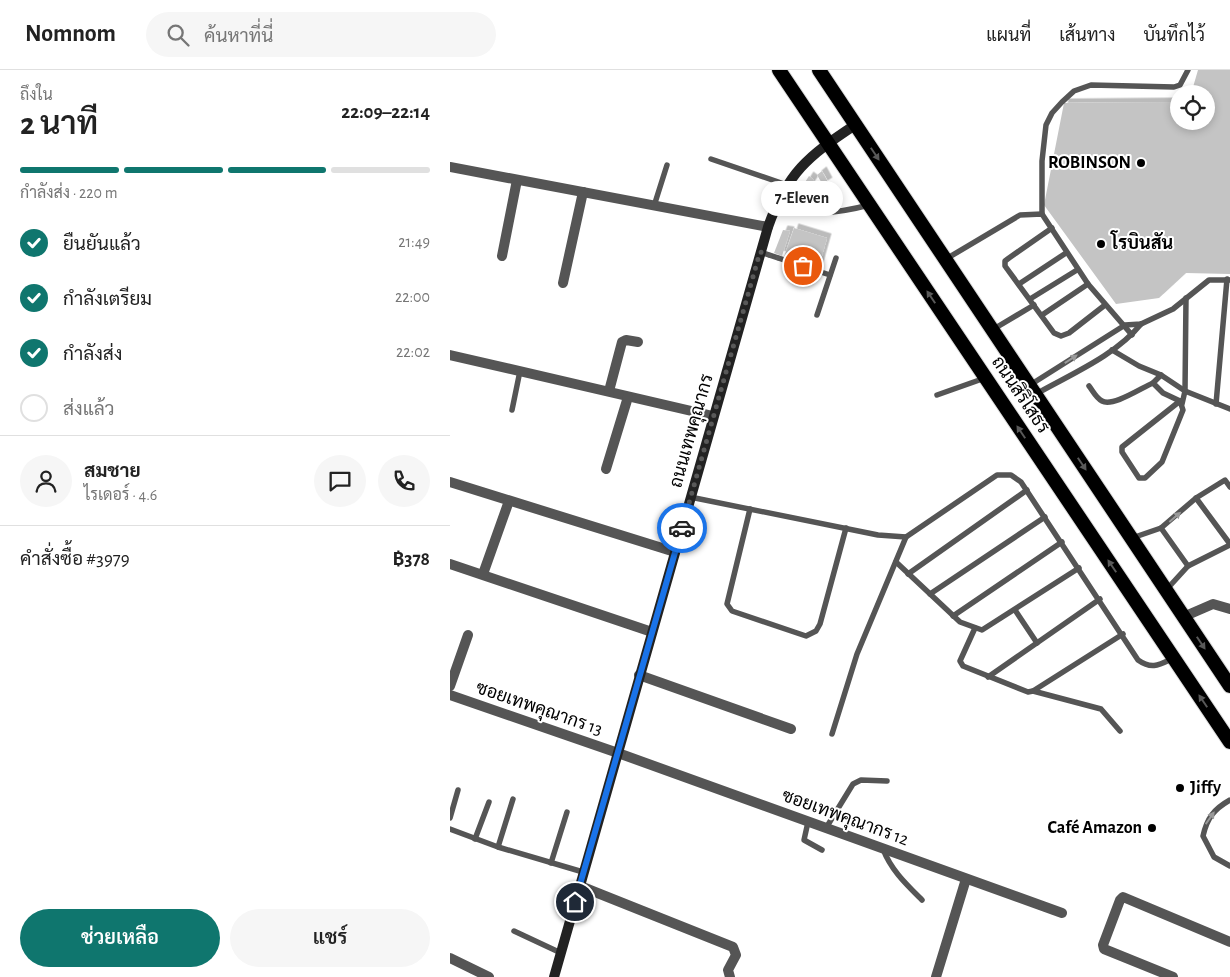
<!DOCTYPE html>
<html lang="th">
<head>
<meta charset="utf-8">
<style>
  :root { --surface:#fff; --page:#f6f6f6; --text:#222; --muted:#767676; --line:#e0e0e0; --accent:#0f766e }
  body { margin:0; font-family:"Alegreya Sans",Sarabun,sans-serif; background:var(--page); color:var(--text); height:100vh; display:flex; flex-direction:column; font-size:19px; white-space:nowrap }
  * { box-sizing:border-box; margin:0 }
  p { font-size:16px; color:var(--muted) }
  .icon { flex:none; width:28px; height:28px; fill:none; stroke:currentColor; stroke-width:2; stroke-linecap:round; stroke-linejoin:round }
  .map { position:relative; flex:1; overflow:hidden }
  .drawer { display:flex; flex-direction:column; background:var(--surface); width:450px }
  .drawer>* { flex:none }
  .fabs { position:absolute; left:720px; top:15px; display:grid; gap:10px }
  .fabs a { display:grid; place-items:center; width:45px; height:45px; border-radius:50%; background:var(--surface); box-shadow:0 2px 8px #0003; font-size:25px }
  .pin { position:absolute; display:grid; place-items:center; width:42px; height:42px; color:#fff; margin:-21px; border:2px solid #fff; border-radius:50%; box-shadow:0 1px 5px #0007 }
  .courier { position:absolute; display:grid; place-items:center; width:50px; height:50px; margin:-25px; border:4px solid #1a73e8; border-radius:50%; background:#fff; color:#222; box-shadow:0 1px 6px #0007 }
  .bubble { position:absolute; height:35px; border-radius:18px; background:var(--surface); box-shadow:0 2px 8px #0003; font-size:16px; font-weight:600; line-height:35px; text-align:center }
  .head em { font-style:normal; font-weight:600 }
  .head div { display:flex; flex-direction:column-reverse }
  .head { display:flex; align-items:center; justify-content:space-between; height:85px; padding:0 20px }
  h1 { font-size:32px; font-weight:600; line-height:38px }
  .bar { display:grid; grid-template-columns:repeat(4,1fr); gap:8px 5px; align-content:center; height:60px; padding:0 20px }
  .bar i { height:6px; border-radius:4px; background:var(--line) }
  .bar .current { background:var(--accent) }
  .bar p { grid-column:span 4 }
  .line { display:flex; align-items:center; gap:12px; padding:0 20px; border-top:1px solid var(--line) }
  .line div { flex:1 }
  .round { display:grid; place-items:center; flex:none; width:52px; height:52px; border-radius:26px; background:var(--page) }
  ol { padding:0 20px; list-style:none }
  li { display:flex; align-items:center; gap:15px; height:55px }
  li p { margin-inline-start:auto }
  li .icon { padding:5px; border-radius:50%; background:var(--accent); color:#fff; stroke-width:4 }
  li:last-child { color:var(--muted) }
  li i { width:28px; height:28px; border:2px solid var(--line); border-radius:50% }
  .button { display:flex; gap:10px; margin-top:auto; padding:10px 20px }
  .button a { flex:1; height:58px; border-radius:30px; background:var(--accent); color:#fff; font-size:20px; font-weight:600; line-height:58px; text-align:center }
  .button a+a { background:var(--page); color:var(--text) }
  header { display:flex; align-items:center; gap:30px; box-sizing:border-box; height:70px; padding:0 25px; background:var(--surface); border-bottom:1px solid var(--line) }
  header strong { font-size:24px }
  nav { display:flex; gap:28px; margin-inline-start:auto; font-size:18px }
  .search { width:350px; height:45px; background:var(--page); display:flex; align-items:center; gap:12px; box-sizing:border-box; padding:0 18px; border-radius:28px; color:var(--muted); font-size:19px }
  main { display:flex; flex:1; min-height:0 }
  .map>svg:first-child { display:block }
  .building { fill:#c4c4c4; filter:url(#shadow) }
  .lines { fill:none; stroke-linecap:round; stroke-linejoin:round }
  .trunk-casing { stroke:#dbdbdb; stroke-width:16 }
  .service { stroke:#555; stroke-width:5.5 }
  .minor { stroke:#555; stroke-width:10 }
  .secondary { stroke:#222; stroke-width:10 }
  .trunk { stroke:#000; stroke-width:14 }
  .oneway { fill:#595959 }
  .oneway2 { fill:#999 }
  .done { stroke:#595959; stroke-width:5; stroke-dasharray:0 9 }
  .route { stroke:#1a73e8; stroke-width:6 }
  .poi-dot { fill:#000; stroke:#fff; stroke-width:2 }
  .labels { text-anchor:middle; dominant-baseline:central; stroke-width:4; stroke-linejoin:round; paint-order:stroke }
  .poi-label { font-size:18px; font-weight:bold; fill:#000; stroke:#fff; text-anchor:end }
  .street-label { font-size:18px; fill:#000; stroke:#fff }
</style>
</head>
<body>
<header>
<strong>Nomnom</strong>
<div class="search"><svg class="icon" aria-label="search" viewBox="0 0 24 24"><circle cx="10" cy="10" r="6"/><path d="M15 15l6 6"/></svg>ค้นหาที่นี่</div>
<nav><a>แผนที่</a><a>เส้นทาง</a><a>บันทึกไว้</a></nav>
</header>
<main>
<section class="drawer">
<div class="head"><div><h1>2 นาที</h1><p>ถึงใน</p></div><em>22:09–22:14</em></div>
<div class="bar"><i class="current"></i><i class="current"></i><i class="current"></i><i></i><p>กำลังส่ง · 220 m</p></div>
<ol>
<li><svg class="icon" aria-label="check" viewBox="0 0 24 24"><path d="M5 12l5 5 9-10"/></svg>ยืนยันแล้ว<p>21:49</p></li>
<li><svg class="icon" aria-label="check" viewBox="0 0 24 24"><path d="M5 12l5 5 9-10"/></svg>กำลังเตรียม<p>22:00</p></li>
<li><svg class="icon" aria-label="check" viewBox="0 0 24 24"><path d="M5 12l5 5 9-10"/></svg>กำลังส่ง<p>22:02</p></li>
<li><i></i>ส่งแล้ว</li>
</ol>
<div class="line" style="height:90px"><a class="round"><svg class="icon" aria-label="person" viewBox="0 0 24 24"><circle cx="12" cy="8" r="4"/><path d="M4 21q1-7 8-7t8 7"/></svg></a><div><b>สมชาย</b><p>ไรเดอร์ · 4.6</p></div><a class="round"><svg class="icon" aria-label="chat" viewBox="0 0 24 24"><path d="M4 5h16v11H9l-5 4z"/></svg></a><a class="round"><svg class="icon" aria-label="phone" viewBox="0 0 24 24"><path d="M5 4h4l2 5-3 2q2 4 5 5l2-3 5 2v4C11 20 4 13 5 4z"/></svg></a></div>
<div class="line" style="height:65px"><div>คำสั่งซื้อ #3979</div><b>฿378</b></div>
<div class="button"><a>ช่วยเหลือ</a><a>แชร์</a></div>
</section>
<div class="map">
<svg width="780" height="907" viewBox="0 0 780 907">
  <defs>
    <filter id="shadow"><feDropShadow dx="4.5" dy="-4.5" stdDeviation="0" flood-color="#0004"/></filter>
  </defs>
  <rect width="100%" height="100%" fill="#fff"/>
  <g class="building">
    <path d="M748 0H780V204L736 203 709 228 666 234 594 135 614 33 729 32V51H756V24H741Z"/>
    <path d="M372 101 378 112 373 115 367 105Z"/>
    <path d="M359 106 364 110 346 137 341 134Z"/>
    <path d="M344 158 377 168 368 200 334 187Z"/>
    <path d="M333 160 340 161 332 186 324 183Z"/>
  </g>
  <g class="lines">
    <g class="trunk-casing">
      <g id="trunk">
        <path d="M329 0 780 672"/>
        <path d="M369 0 780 616"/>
      </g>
    </g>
    <g class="service">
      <path d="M261 89 337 115"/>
      <path d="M204 136 217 95"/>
      <path d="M326 136C363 144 382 145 419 135"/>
      <path d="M592 144V91L596 55 602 43 612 32 624 21 641 15 724 17 730 15 738 0"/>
      <path d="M602 158 559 188 555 191V196L604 263 611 266 619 263 655 235"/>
      <path d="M310 182 380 205"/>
      <path d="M496 189 570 145 592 144 638 214 682 265"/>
      <path d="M569 214 616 183"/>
      <path d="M580 229 627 200"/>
      <path d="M367 245 386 188"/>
      <path d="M592 245 638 214"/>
      <path d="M542 260 584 235"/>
      <path d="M662 280 689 296 711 305 735 321 780 339"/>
      <path d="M711 305 703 313 713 323 730 331 733 340 712 392 695 408H689L672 382V377L730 331"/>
      <path d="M580 315 675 255 691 254 723 239 759 210H780"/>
      <path d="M639 316C643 321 646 328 652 331 663 337 691 318 703 313"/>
      <path d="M586 324C621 304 665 286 691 254"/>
      <path d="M487 325 535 308"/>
      <path d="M732 334 735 321 736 228"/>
      <path d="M766 334 777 209"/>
      <path d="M62 340 70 301"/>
      <path d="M240 427 428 465 456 467 547 405H561L571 412 688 590C702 600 709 595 724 588"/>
      <path d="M746 428 780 474"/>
      <path d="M300 439 277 534 282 541 356 566 366 561 370 554 396 458"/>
      <path d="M711 458 738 496"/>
      <path d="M682 468 711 458 746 428 775 410 780 417"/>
      <path d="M446 492 510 552 532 560 629 498"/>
      <path d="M458 504 577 420"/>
      <path d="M717 519 738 496 780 475"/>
      <path d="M480 524 595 447"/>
      <path d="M565 540 587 573"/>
      <path d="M503 546 612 472"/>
      <path d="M525 558 510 591 513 596 578 622 583 621 673 564"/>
      <path d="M538 607 650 529"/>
      <path d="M583 621 651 639 670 661"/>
      <path d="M382 664 407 584 456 467"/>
      <path d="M780 730C764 739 757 748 753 766L764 787 780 796"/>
      <path d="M0 748 8 720"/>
      <path d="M358 752 354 770 372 780"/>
      <path d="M376 758 403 714 411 710 437 711"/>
      <path d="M0 759 48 777 133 802"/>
      <path d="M25 769 39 732"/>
      <path d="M48 777 63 729"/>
      <path d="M433 779C441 800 456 814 472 830"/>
      <path d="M101 793 117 742"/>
      <path d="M64 861 111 883"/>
    </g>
    <g class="minor">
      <path d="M0 97 318 157"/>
      <path d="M52 186 67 110"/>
      <path d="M113 213 133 122"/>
      <path d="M0 285 263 346"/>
      <path d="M159 321 172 272 176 270 188 272"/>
      <path d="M156 399 178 327"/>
      <path d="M0 412 225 482"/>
      <path d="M0 494 202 562"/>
      <path d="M33 504 59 431"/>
      <path d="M733 547 763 534 780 539"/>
      <path d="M189 605 341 659"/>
      <path d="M0 616 18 565"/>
      <path d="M0 625 168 683 612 843"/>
      <path d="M130 816 283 877 286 885 278 900 280 907"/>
      <path d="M0 888 39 907"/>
      <path d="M486 907 516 809"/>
      <path d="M723 907 654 879 653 875 670 830 673 827 780 872"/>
    </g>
    <path class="secondary" d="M104 907 318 157C337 103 358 86 405 55"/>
    <use href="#trunk" class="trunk"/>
  </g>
  <defs><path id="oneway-solid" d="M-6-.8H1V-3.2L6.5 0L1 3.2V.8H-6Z" transform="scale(1.25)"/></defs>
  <g class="oneway">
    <use href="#oneway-solid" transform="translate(425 84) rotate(56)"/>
    <use href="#oneway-solid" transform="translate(481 227) rotate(-124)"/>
    <use href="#oneway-solid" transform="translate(571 362) rotate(-124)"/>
    <use href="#oneway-solid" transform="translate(632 394) rotate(56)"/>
    <use href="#oneway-solid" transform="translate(662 496) rotate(-124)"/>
    <use href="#oneway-solid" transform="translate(751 573) rotate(56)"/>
    <use href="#oneway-solid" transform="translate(753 631) rotate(-124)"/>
  </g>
  <g class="oneway2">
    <use href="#oneway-solid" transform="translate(621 289) rotate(-33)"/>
    <use href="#oneway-solid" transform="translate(725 447) rotate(-41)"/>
    <use href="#oneway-solid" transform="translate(760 748) rotate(-55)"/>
  </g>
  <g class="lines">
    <path class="done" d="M232 458 310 182 353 196"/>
    <path class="route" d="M125 832 232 458"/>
  </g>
  <g class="poi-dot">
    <circle cx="691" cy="93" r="5"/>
    <circle cx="651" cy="174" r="5"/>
    <circle cx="730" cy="718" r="5"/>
    <circle cx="702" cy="758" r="5"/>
  </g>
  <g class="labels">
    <g class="poi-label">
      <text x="681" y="93">ROBINSON</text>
      <text x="661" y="174" text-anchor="start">โรบินสัน</text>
      <text x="740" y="718" text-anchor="start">Jiffy</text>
      <text x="692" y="758">Café Amazon</text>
    </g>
    <g class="street-label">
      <text transform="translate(570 325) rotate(56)">ถนนสิริโสธร</text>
      <text transform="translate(242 361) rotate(-74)">ถนนเทพคุณากร</text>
      <text transform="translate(89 639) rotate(19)">ซอยเทพคุณากร 13</text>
      <text transform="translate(395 748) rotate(20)">ซอยเทพคุณากร 12</text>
    </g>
  </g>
</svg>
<div class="fabs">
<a><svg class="icon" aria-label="locate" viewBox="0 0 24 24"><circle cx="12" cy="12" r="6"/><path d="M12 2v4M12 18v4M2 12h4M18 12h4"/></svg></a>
</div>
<div class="pin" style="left:353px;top:196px;background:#ea580c"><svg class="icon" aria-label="bag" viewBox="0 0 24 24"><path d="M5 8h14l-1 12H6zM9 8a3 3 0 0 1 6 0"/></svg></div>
<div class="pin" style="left:125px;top:832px;background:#1f2937"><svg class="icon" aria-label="home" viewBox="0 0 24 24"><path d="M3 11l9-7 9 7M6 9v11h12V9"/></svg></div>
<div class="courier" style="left:232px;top:458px"><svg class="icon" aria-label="car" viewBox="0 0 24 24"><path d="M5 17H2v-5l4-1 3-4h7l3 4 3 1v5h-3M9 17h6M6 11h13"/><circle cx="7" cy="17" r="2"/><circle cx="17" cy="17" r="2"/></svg></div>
<div class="bubble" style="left:311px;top:111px;width:82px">7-Eleven</div>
</div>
</main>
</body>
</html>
